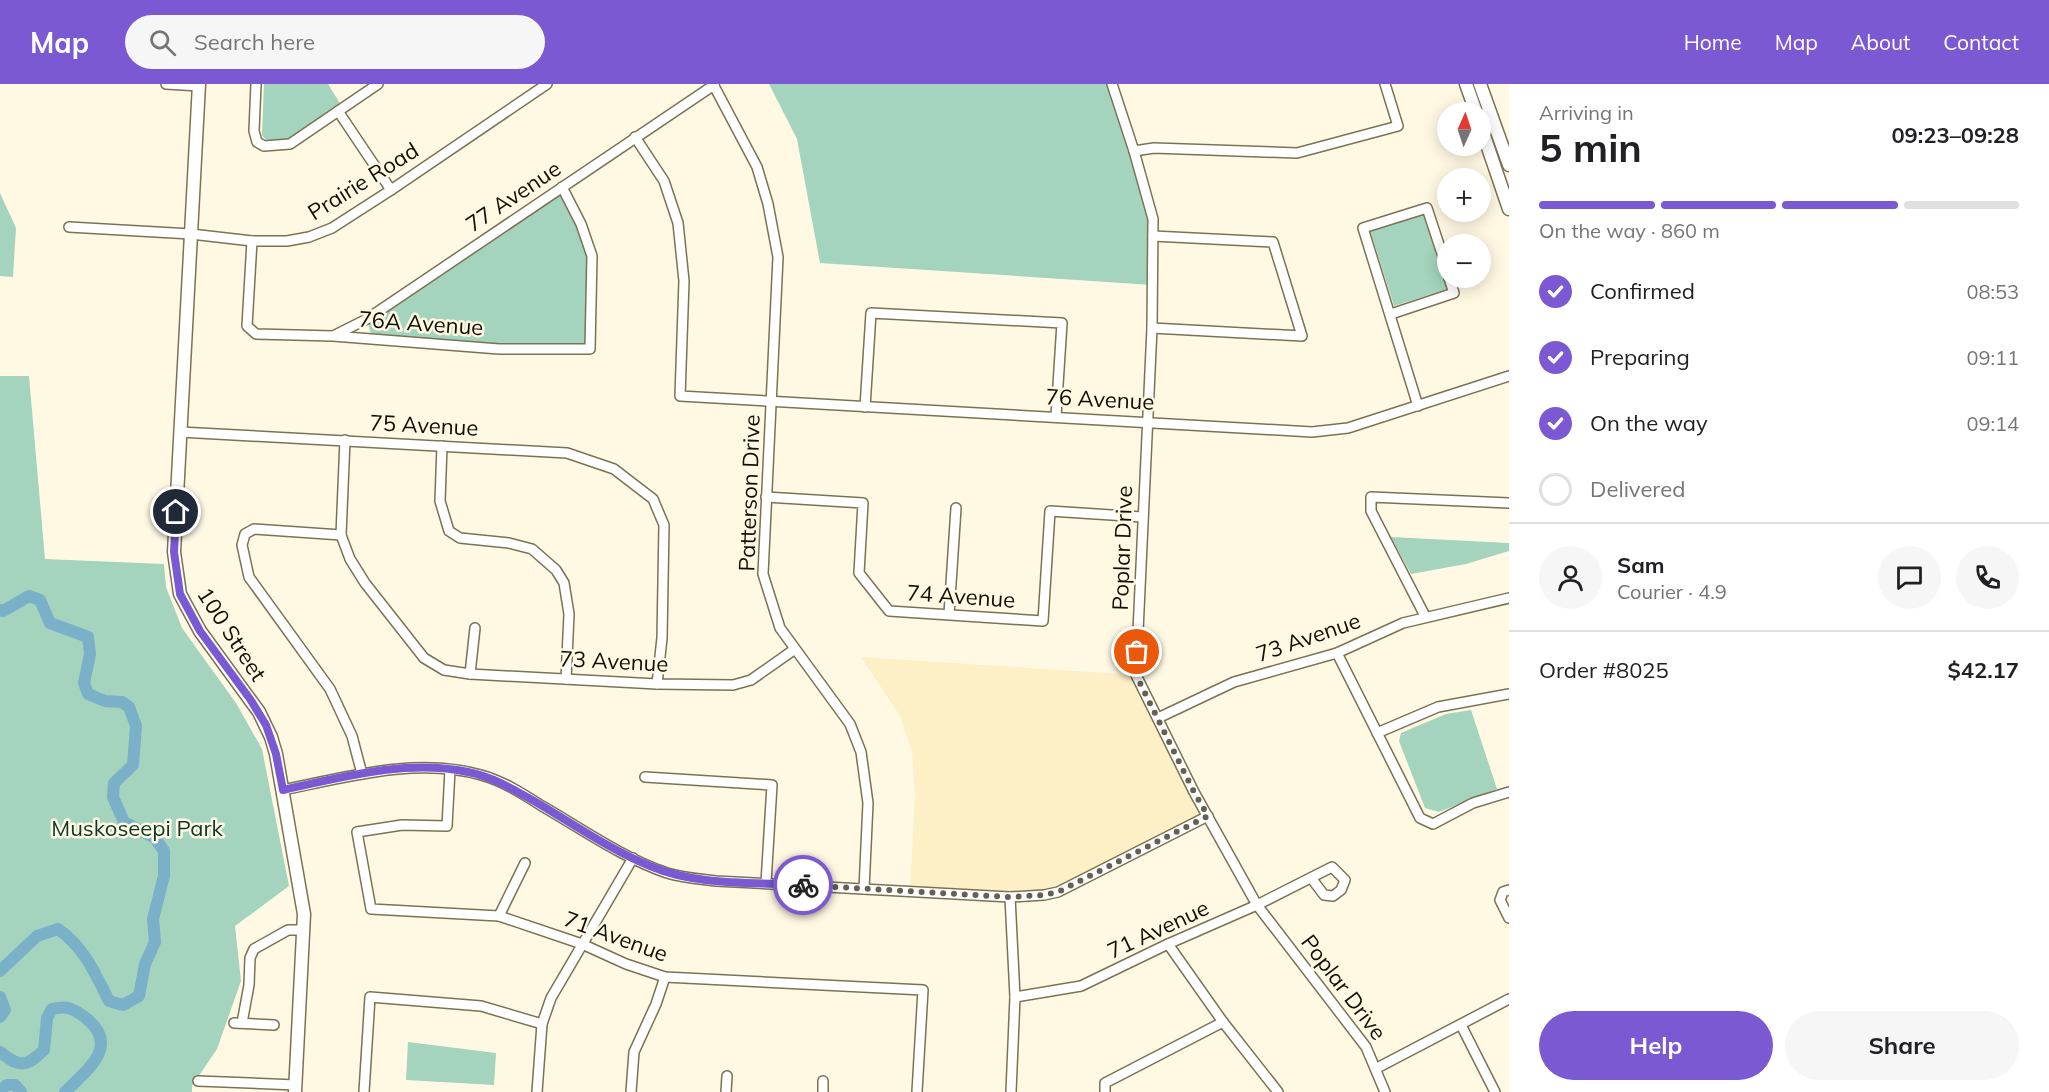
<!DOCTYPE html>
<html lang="en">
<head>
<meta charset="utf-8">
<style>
  :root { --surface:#fff; --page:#f6f6f6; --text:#202124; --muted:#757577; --line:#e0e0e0; --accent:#7a59d3 }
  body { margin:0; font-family:Mulish,sans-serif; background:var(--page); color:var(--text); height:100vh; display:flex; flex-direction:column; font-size:22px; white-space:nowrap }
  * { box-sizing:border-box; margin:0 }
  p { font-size:20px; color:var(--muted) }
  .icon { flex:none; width:33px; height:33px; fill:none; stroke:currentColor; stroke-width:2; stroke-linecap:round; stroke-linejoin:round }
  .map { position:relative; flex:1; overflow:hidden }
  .drawer { display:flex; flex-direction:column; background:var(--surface); width:540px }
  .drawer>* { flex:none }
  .needle { width:39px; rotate:3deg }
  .tools { position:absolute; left:1437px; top:18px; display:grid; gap:12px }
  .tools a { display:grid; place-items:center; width:54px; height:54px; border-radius:50%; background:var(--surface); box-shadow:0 3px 15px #0003; font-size:30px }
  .pin { position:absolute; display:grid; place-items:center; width:51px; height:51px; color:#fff; margin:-26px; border:3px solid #fff; border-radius:50%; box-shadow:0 2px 6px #0007 }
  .courier { position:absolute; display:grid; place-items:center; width:60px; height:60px; margin:-30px; border:4px solid #7a59d3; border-radius:50%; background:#fff; color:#222; box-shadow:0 2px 8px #0007 }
  .head em { font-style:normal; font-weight:700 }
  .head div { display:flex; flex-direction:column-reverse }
  .head { display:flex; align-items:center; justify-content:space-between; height:102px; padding:0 30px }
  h1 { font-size:39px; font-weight:700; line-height:45px }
  .bar { display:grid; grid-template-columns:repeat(4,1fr); gap:9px 6px; align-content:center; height:72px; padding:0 30px }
  .bar i { height:8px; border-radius:4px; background:var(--line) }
  .bar .selected { background:var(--accent) }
  .bar p { grid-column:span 4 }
  .line { display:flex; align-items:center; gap:15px; padding:0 30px; border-top:2px solid var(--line) }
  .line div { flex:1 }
  .round { display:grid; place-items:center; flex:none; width:63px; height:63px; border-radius:32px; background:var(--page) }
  ol { padding:0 30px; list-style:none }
  li { display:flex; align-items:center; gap:18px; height:66px }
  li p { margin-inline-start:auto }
  li .icon { padding:6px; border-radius:50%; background:var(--accent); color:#fff; stroke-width:4 }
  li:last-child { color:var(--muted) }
  li i { width:33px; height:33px; border:3px solid var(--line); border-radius:50% }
  .action { display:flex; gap:12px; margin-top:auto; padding:12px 30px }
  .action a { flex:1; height:69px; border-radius:36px; background:var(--accent); color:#fff; font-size:24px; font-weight:700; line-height:69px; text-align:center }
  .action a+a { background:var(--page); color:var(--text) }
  header { display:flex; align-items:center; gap:36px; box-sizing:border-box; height:84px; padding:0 30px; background:var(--accent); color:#fff }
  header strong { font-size:28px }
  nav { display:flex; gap:33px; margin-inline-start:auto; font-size:21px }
  .search { width:420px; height:54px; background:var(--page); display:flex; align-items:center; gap:15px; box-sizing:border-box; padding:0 21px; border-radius:33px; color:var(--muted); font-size:22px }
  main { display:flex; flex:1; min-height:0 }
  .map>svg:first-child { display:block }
  .built { fill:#fdf0c6 }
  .green { fill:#a4d4bd }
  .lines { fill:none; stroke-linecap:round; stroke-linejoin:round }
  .river { stroke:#7ab0c8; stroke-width:12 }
  .minor-casing { stroke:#7c7253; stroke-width:12 }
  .major-casing { stroke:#7c7253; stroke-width:15 }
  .minor { stroke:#fff; stroke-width:9 }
  .major { stroke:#fff; stroke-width:12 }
  .done { stroke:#656052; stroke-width:6; stroke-dasharray:0 10.8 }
  .route { stroke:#7a59d3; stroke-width:8 }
  .labels { text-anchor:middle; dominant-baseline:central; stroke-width:5; stroke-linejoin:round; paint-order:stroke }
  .street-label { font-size:22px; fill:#120e04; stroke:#fff9e4 }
  .park-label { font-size:22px; fill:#0c3929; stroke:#fff9e4 }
</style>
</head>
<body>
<header>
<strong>Map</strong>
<div class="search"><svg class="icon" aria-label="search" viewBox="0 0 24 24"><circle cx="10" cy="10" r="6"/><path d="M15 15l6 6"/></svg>Search here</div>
<nav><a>Home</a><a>Map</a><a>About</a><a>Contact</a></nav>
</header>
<main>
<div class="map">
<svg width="1509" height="1008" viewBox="0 0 1509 1008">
  <rect width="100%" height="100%" fill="#fff9e4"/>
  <path class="built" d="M861 573 1136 591 1208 732 1044 811 910 808 915 712 912 667 900 632Z"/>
  <g class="green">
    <path d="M264 0H328L341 21C326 31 276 74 262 51Z"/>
    <path d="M769 0H1112L1153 135 1152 201 820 179 797 55Z"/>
    <path d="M562 103 592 172 590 265 372 255 367 235Z"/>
    <path d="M0 109 16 144 13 193 0 192Z"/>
    <path d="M1423 129 1447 205 1394 222 1370 146Z"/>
    <path d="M0 292H29L45 475 164 480 166 503 182 544 236 619 262 665 289 802 235 842 241 897 217 965 192 1002V1008H0Z"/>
    <path d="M1391 453 1509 459V467L1466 480 1411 490Z"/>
    <path d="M1471 626 1497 705 1439 728 1425 724 1399 657 1401 649 1446 630Z"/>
    <path d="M408 958 496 969 494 1001 406 996Z"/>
  </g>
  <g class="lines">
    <g class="river">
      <path d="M0 526 3 527 29 512 40 516 50 539 88 553 90 570 84 599 88 610 105 617 122 618 129 623 136 642 133 681 114 699 113 713 124 738 155 754 164 767V792L153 835 155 858 145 880 139 912 123 921 109 917C95 889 84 863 58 845L37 852 0 887"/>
      <path d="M0 913 5 926 0 933"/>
      <path d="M0 968C20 984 26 983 44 966L47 934 52 925C67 921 74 925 86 934 121 962 87 986 65 1008"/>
      <path d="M0 1006 7 1001H15L21 1008"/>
    </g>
    <g class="minor-casing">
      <g id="minor">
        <path d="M166 0 199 2"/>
        <path d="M256 0 254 47 257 58 264 62 290 60 378 0"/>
        <path d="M713 0 757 83 768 120 778 173 763 490 780 544 850 640 861 668 868 719 864 805"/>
        <path d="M1112 0 1134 67 1153 135 1152 244 1136 591 1194 708 1257 821 1366 963 1385 1008"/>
        <path d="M338 27 391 106"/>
        <path d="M635 53 664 97 678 139 684 197 680 312 1312 348 1348 344 1509 292"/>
        <path d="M1134 67 1154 64 1297 69 1398 42 1385 0"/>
        <path d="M69 143 191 150 252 157H287L309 153 332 144 391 106 547 0"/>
        <path d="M252 157 247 242 256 250 333 252 499 265H590L592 172 581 140 562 103"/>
        <path d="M1391 230 1454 209 1449 194"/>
        <path d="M1152 244 1302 252 1273 158 1153 152"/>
        <path d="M335 251 367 235 714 1"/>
        <path d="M1418 322 1363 144 1427 124 1448 188"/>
        <path d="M865 323 871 229 1062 239 1056 332"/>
        <path d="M180 348 567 369 614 385 653 415 664 441 662 554 657 600"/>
        <path d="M345 356 341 451 350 475 365 499 424 574 444 586 470 590 657 600 733 601 751 596 795 565"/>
        <path d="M442 362 440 417 449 447 460 454 509 459 532 465 556 486 564 499 569 530 566 595"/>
        <path d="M766 413 863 419 859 489 889 527 1043 537 1050 427 1142 433"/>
        <path d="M341 451 254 445 245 450 242 461 249 493 330 605 352 652 362 690"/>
        <path d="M949 530 956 424"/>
        <path d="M1425 532 1371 427V413L1509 419"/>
        <path d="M1337 569 1420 734 1433 740 1473 719 1509 708"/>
        <path d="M470 590 475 544"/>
        <path d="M1158 634 1234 598 1337 569 1403 539 1509 514"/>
        <path d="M1377 649 1438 623 1509 610"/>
        <path d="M450 686 447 742 402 741 357 748 371 825 499 832 582 860 626 880 665 893 923 906 917 1008"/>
        <path d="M645 693 772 701 766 799"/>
        <path d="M283 706C347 693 417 673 481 691 503 697 523 710 542 722 582 745 623 774 667 789 683 794 700 795 716 797L1010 813 1044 811 1058 808 1208 732"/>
        <path d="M1509 806 1503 808 1500 816 1509 834"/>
        <path d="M1010 813 1015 913 1011 1008"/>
        <path d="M499 832 525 779"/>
        <path d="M1168 860 1223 938 1278 1008"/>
        <path d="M1015 913 1081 902 1168 860 1257 821 1332 783 1345 796 1341 806 1333 812 1324 811 1312 795"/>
        <path d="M234 939 274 941"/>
        <path d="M242 939 249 901 250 874 254 865 288 846H304"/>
        <path d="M1461 941 1495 1008"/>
        <path d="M1377 984 1509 915"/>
        <path d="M198 997 296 1001"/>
        <path d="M364 1008 370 913 481 922 542 940"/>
        <path d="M537 1008 542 940 551 914 633 774"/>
        <path d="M631 1008 634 968 656 920 665 893"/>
        <path d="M726 1008 727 992"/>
        <path d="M823 1008V997"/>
        <path d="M1105 1008V999L1223 938"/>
      </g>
    </g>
    <g class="major-casing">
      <g id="major">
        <path d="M199 0 174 468 180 510 200 547 259 628 271 653 276 670 304 830 295 1008"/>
        <path d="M1466 0 1476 28"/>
        <path d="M1480 0 1509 81"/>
        <path d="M1480 40 1509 125"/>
      </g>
    </g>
    <use href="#minor" class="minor"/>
    <use href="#major" class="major"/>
  </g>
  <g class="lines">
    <path class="done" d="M803 801 1010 813 1044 811 1058 808 1208 732 1194 708 1136 591 1137 568"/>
    <path class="route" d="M176 428 174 468 180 510 200 547 250 615 266 641 276 670 283 706C343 693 407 675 468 688 493 693 513 705 534 717 570 738 612 767 650 782 697 802 752 798 803 801"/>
  </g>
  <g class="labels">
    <g class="street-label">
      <text transform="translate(363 97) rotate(-32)">Prairie Road</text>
      <text transform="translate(513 112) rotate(-34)">77 Avenue</text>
      <text transform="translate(421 239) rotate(4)">76A Avenue</text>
      <text transform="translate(1100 315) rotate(3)">76 Avenue</text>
      <text transform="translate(424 341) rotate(3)">75 Avenue</text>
      <text transform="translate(749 409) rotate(-88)">Patterson Drive</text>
      <text transform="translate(1122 464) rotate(-88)">Poplar Drive</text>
      <text transform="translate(961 512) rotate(4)">74 Avenue</text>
      <text transform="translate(232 550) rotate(57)">100 Street</text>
      <text transform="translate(1308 553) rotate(-19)">73 Avenue</text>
      <text transform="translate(614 577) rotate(3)">73 Avenue</text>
      <text transform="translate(1158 845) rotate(-25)">71 Avenue</text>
      <text transform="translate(616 852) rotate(20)">71 Avenue</text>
      <text transform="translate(1344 903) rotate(53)">Poplar Drive</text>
    </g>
    <g class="park-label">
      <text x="137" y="744">Muskoseepi Park</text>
    </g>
  </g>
</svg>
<div class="tools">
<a><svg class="needle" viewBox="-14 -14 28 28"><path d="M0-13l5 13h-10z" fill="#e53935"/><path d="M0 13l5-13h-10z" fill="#757577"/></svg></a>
<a>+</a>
<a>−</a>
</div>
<div class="pin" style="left:1137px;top:568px;background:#ea580c"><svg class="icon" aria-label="bag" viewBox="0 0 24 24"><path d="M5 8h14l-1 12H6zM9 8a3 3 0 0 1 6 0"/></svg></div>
<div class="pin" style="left:176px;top:428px;background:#1f2937"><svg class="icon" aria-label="home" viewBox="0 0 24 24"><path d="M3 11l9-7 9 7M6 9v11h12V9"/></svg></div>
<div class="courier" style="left:803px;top:801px"><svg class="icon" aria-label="bike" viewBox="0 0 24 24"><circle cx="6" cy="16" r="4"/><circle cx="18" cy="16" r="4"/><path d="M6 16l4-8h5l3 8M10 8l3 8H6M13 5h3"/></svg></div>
</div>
<section class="drawer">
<div class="head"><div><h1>5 min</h1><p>Arriving in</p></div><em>09:23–09:28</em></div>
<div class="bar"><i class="selected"></i><i class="selected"></i><i class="selected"></i><i></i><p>On the way · 860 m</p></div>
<ol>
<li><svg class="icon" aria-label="check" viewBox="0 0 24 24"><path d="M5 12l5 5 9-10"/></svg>Confirmed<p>08:53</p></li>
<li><svg class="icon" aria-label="check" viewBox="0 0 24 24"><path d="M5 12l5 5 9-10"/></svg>Preparing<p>09:11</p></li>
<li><svg class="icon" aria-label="check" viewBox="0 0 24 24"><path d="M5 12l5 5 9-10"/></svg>On the way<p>09:14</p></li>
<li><i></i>Delivered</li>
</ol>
<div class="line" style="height:108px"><a class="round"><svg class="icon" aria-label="person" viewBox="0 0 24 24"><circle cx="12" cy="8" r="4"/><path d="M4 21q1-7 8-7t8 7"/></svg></a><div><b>Sam</b><p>Courier · 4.9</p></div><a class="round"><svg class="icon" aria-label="chat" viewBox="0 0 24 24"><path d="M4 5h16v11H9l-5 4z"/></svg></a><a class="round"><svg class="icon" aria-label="phone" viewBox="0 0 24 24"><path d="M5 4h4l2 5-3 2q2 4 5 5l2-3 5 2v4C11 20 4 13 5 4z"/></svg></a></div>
<div class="line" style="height:78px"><div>Order #8025</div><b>$42.17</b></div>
<div class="action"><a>Help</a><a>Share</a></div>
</section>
</main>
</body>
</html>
